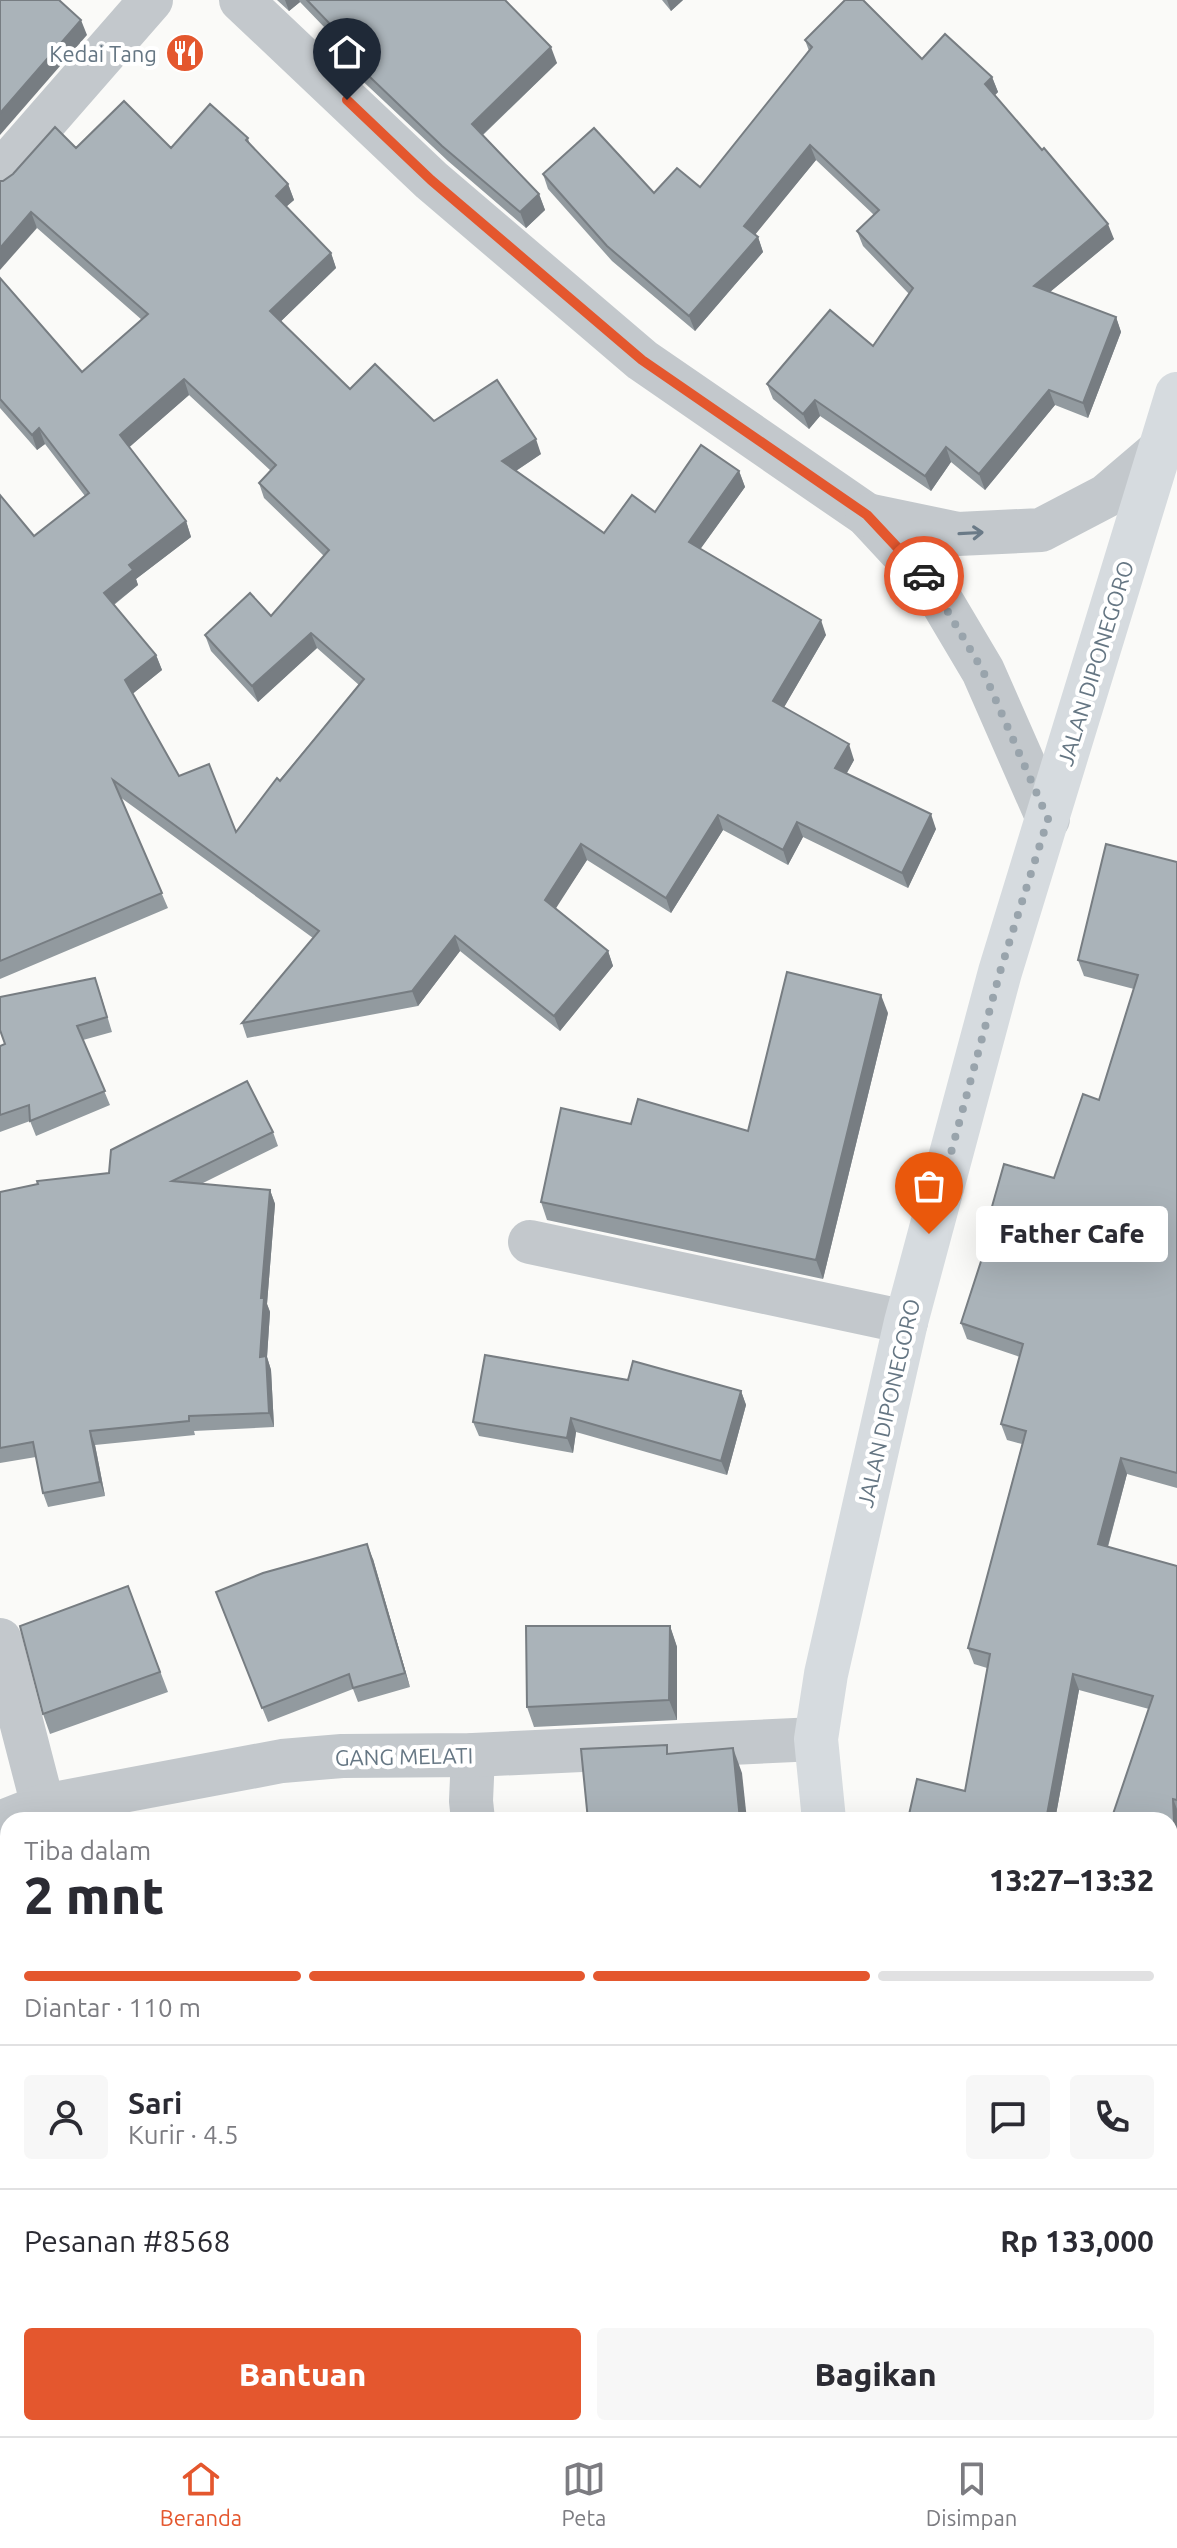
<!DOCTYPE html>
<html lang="id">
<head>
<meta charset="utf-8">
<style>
  :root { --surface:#fff; --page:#f7f7f7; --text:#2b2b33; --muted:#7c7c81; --line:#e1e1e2; --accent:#e4572e }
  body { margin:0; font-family:Ubuntu,sans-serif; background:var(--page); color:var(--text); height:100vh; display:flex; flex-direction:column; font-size:30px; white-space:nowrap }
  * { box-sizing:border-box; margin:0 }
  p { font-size:26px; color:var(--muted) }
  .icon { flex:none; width:44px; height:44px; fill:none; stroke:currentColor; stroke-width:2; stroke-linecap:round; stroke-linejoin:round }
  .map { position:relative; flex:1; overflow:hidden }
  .panel { position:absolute; left:0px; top:1812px; width:1178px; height:624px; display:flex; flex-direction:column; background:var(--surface); border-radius:24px 24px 0 0; box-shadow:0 8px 32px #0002 }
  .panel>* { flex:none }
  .pin { position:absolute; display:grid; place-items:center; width:68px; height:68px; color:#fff; margin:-82px -34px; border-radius:50% 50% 50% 0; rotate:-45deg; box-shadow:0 0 8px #0007 }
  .pin .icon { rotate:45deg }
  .courier { position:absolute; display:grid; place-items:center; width:80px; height:80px; margin:-40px; border:6px solid #e4572e; border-radius:50%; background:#fff; color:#222; box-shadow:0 2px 10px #0007 }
  .bubble { position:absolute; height:56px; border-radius:8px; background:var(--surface); box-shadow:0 8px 32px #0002; font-size:26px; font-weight:800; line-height:56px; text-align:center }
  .summary em { font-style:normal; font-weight:800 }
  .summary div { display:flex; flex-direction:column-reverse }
  .summary { display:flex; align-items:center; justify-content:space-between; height:136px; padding:0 24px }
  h1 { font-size:52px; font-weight:800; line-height:60px }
  .bar { display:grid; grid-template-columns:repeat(4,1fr); gap:12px 8px; align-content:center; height:96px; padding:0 24px }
  .bar i { height:10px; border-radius:6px; background:var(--line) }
  .bar .selected { background:var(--accent) }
  .bar p { grid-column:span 4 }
  .line { display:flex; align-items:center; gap:20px; padding:0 24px; border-top:2px solid var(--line) }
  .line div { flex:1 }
  .round { display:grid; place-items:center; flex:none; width:84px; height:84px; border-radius:8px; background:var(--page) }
  .primary-button { display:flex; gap:16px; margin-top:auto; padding:16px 24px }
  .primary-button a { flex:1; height:92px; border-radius:8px; background:var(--accent); color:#fff; font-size:32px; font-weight:800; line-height:92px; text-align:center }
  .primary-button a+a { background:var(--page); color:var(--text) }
  .tab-bar { display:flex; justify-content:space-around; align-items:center; height:112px; border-top:2px solid var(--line); background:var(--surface); font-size:22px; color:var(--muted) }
  .tab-bar a { display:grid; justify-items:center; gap:4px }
  .tab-bar .selected { color:var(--accent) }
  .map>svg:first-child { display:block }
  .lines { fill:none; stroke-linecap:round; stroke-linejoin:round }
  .minor { stroke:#c3c8cc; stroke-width:44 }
  .major { stroke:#d6dbdf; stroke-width:44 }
  .wall { fill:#929a9f; fill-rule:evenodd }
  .shaded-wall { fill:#777d82 }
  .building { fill:#aab3b9; stroke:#777d82; stroke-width:2; fill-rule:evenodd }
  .oneway { stroke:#6a7a87 }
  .done { stroke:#99a4ac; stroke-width:8; stroke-dasharray:0 14.4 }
  .route { stroke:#e4572e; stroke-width:10 }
  .labels { text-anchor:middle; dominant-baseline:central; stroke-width:8; stroke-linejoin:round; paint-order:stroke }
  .poi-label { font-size:22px; fill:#657683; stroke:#fff; text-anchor:end }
  .street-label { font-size:22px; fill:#657683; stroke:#fff }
</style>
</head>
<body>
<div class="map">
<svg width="1177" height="2436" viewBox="0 0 1177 2436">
  <rect width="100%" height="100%" fill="#fafaf8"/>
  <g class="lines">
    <g class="minor">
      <path d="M241 0 431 180 642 360 867 515 932 585 983 671 1048 819"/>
      <path d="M0 173 151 0"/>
      <path d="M867 515 958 534 1041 530 1106 496 1160 450"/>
      <path d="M530 1242 906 1322"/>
      <path d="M0 1640 43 1806"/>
      <path d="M473 1755 471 1801 473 1820"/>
      <path d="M0 1823 43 1806 282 1761 342 1756 473 1755 816 1739"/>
      <path d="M1170 2035 1177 2002"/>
      <path d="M0 2074 8 2098"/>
      <path d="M1170 2138H1177"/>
      <path d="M256 2436 262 2434"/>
    </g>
    <g class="major">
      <path d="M824 1820 816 1739 826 1674 906 1322 1000 972 1177 394"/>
      <path d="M958 2428 961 2436"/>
    </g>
  </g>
  <g class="wall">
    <path d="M277 0H505L557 63 483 135 539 194 545 210 526 228 448 161 354 73 349 57 351 55 300 2 289 11Z"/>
    <path d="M662 0H683L671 11Z"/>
    <path d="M805 40 922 59 992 77 998 92 995 95 1114 239 1050 292 1116 317 1121 332 1088 418 1055 405 985 490 951 462 931 491 820 416 809 429 773 399 767 384 873 346 909 294 863 246 857 231 874 215 816 160 755 234 758 237 763 252 695 331 612 261 548 189 543 174 654 193 700 187 809 51Z"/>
    <path d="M248 138 250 145 288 184 294 200 286 207 331 253 336 268 280 322 350 389 434 421 541 454 516 471 604 533 655 512 739 471 745 487 700 549 826 635 784 707 854 760 847 773 936 829 908 888 803 837 788 865 723 830 671 913 587 860 555 908 608 951 613 966 560 1031 460 951 418 1006 247 1038 242 1023 313 938 120 797 168 908 0 979V495L34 536 85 496 45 444 37 450 0 408V278L82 372 142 320 37 228 3 181 76 148H171ZM189 395 271 471 259 483 264 498 324 556 271 616 205 635 211 651 258 702 317 648 359 685 236 832 179 776 132 694 162 670 156 655 114 605 138 585 136 579 191 537 186 521 129 447Z"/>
    <path d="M1177 862V1488L1127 1474 1108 1547 1177 1566V1952H1170V1820L1149 1709 1079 1690 1055 1820H908V1819L965 1791 987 1668 974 1664 968 1648 1022 1444 1007 1440 1001 1424 1020 1357 967 1339 961 1323 994 1220 991 1210 1054 1178 1099 1100 1134 989 1084 976 1078 960Z"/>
    <path d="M100 992 112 1032 83 1040 110 1105 36 1136 30 1121 0 1132V1046Z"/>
    <path d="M888 1013 823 1279 547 1220 541 1202 631 1124 748 1131Z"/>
    <path d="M273 1132 278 1146 201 1184 270 1190 275 1204 267 1304 270 1312 267 1357 271 1370 274 1427 194 1431 195 1435 95 1445 105 1496 48 1507 43 1493 36 1457 0 1463V1192L109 1173Z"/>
    <path d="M628 1380 741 1391 746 1405 727 1475 576 1432 573 1453 479 1436 473 1422Z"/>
    <path d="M373 1559 410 1687 358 1702 353 1689 268 1722 221 1606Z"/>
    <path d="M128 1586 168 1692 50 1734 43 1714Z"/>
    <path d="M670 1626 677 1647V1720L534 1727 527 1707Z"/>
    <path d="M83 2428H152L127 2436H86Z"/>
  </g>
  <g class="shaded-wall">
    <path d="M285 0H299L300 2 289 11Z"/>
    <path d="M667 0H683L671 11Z"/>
    <path d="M81 20 87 35 0 135V113Z"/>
    <path d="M551 47 557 63 478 139 472 124Z"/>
    <path d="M992 77 998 92 991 99 985 84Z"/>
    <path d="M810 145 816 160 750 241 744 226Z"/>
    <path d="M288 184 294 200 281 211 276 196Z"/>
    <path d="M539 194 545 210 526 228 520 212Z"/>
    <path d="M31 212 37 228 0 270V248Z"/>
    <path d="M1108 224 1114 239 1039 301 1034 286Z"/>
    <path d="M758 237 763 252 695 331 689 316Z"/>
    <path d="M331 253 336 268 275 327 270 311Z"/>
    <path d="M1116 317 1121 332 1088 418 1083 403Z"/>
    <path d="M184 379 189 395 125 451 120 435Z"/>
    <path d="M1049 390 1055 405 985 490 979 474Z"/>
    <path d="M815 400 820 416 809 429 803 414Z"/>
    <path d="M39 428 45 444 37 450 32 435Z"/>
    <path d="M536 439 541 454 508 476 502 461Z"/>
    <path d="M946 447 951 462 931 491 925 476Z"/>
    <path d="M739 471 745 487 694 558 689 542Z"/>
    <path d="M186 521 191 537 136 579 138 585 109 608 104 593 129 565Z"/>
    <path d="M821 620 826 635 779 716 773 701Z"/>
    <path d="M311 633 317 648 258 702 252 686Z"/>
    <path d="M156 655 162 670 130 696 125 680Z"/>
    <path d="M849 744 854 760 841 783 835 768Z"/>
    <path d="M931 814 936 829 908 888 902 873Z"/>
    <path d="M718 815 723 830 671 913 666 898Z"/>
    <path d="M797 822 803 837 788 865 783 850Z"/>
    <path d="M581 844 587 860 551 916 545 900Z"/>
    <path d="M455 936 460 951 418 1006 412 991Z"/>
    <path d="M608 951 613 966 560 1031 554 1016Z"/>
    <path d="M881 995 888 1013 823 1279 816 1260Z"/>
    <path d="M270 1190 275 1204 267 1304 270 1312 267 1357 271 1370 274 1427 269 1413 260 1357 261 1298Z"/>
    <path d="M741 1391 746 1405 727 1475 721 1461Z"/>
    <path d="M571 1418 576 1432 573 1453 567 1438Z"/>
    <path d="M90 1431 95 1445 105 1496 100 1482Z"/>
    <path d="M1121 1458 1127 1474 1104 1560 1098 1544Z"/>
    <path d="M367 1544 373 1559 410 1687 405 1673Z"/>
    <path d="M670 1626 677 1647V1720L669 1700Z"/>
    <path d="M1073 1674 1079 1690 1055 1820H1046Z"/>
    <path d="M733 1748 742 1773 747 1820H740Z"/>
    <path d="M1173 1799 1177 1809V1892Z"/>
    <path d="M1170 2221 1177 2248V2259L1170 2227Z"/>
  </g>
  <g class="building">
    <path d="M0 0H59L81 20 0 113Z"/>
    <path d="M307 0H505L551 47 472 124 539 194 520 212 442 146 349 57 355 50Z"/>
    <path d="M845 0H863L922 59 945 34 992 77 985 84 1042 150 1044 148 1108 224 1034 286 1116 317 1083 403 1049 390 979 474 946 447 925 476 815 400 803 414 767 384 830 310 873 346 913 288 857 231 879 210 810 145 744 226 758 237 689 316 607 246 543 174 594 128 654 193 677 168 700 187 812 47 805 40Z"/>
    <path d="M124 101 171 148 210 104 248 138 246 140 288 184 276 196 331 253 270 311 350 389 375 364 434 421 497 380 536 439 502 461 604 533 632 495 655 512 701 445 739 471 689 542 821 620 773 701 849 744 835 768 931 814 902 873 797 822 783 850 718 815 666 898 581 844 545 900 608 951 554 1016 455 936 412 991 242 1023 319 931 113 780 162 893 0 961V495L34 536 89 493 39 428 32 435 0 399V278L82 372 148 314 31 212 0 248V181H3L13 174 55 127 76 148ZM184 379 276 465 259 483 329 550 271 616 250 593 205 635 252 686 311 633 364 679 280 781 277 778 236 832 209 764 179 776 125 680 156 655 104 593 133 570 129 565 186 521 120 435Z"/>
    <path d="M1106 844 1177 862V1473L1121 1458 1098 1544 1177 1566V1800L1173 1799 1177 1892V1935H1170V1820H1111L1153 1696 1073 1674 1046 1820H913L908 1819 917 1779 965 1791 990 1654 968 1648 1026 1431 1001 1424 1023 1344 961 1323 997 1212 991 1210 1004 1164 1054 1178 1083 1094 1099 1100 1138 975 1078 960Z"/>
    <path d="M787 972 881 995 816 1260 541 1202 561 1108 631 1124 638 1099 748 1131Z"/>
    <path d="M95 978 107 1017 77 1026 105 1091 30 1121 29 1105 0 1115V1046L5 1044 0 1030V997Z"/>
    <path d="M247 1081 273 1132 172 1181 270 1190 261 1298H264L260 1357 266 1356 269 1413 189 1416V1421L90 1431 100 1482 43 1493 33 1442 0 1448V1192L38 1184 37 1181 109 1173 111 1150Z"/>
    <path d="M485 1355 628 1380 633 1361 741 1391 721 1461 571 1418 567 1438 473 1422Z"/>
    <path d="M367 1544 405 1673 353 1688 349 1674 262 1708 216 1592 263 1573Z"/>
    <path d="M128 1586 160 1672 43 1714 20 1626Z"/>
    <path d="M526 1626H670L669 1700 527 1707Z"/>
    <path d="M667 1745V1754L733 1748 740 1820H588L581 1749Z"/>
    <path d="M1170 2227 1177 2259V2436H1068L1066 2428H1170Z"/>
    <path d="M30 2428H64L67 2436H12Z"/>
    <path d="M651 2428H792L794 2436H653Z"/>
  </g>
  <defs><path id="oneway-shaft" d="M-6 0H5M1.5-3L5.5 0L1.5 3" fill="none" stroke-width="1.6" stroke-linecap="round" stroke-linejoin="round" transform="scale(2)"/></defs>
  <use class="oneway" href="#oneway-shaft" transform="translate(971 533) rotate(-3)"/>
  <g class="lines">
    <path class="done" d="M924 576 932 585 983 671 1048 819 1000 972 929 1234"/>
    <path class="route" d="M347 100 431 180 642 360 867 515 924 576"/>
  </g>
  <defs>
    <g id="restaurant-disc" transform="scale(2)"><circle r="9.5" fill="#e4572e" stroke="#fff"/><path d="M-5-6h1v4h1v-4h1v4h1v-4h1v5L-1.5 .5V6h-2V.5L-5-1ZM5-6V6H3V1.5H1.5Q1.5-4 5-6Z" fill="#fff"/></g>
  </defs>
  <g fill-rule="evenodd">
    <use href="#restaurant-disc" x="185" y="53"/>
  </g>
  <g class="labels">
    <g class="poi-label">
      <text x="157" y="53">Kedai Tang</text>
    </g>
    <g class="street-label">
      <text transform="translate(1095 663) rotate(-73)">JALAN DIPONEGORO</text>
      <text transform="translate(888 1403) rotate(-77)">JALAN DIPONEGORO</text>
      <text transform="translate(404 1756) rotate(-1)">GANG MELATI</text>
    </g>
  </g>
</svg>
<div class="pin" style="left:929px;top:1234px;background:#ea580c"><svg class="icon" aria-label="bag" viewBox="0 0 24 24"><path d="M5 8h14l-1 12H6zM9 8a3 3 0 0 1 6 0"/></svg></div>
<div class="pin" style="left:347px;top:100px;background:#1f2937"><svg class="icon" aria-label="home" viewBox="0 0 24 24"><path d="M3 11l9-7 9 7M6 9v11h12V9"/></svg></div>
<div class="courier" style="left:924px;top:576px"><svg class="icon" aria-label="car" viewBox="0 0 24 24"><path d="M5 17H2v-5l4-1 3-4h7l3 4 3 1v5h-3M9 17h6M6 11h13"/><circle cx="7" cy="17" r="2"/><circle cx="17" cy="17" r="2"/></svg></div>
<div class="bubble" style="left:976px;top:1206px;width:192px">Father Cafe</div>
<section class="panel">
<div class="summary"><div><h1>2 mnt</h1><p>Tiba dalam</p></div><em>13:27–13:32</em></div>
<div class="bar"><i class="selected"></i><i class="selected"></i><i class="selected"></i><i></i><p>Diantar · 110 m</p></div>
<div class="line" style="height:144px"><a class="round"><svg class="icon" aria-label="person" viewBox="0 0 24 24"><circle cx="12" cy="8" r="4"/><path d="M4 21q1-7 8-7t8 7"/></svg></a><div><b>Sari</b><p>Kurir · 4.5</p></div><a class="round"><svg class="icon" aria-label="chat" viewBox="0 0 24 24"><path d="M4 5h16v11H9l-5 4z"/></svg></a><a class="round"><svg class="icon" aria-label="phone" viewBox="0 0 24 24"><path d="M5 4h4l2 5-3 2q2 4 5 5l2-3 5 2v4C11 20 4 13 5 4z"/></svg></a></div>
<div class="line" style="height:104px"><div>Pesanan #8568</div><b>Rp 133,000</b></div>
<div class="primary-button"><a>Bantuan</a><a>Bagikan</a></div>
</section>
</div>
<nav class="tab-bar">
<a class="selected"><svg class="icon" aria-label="home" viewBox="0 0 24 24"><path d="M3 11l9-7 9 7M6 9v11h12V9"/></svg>Beranda</a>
<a><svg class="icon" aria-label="map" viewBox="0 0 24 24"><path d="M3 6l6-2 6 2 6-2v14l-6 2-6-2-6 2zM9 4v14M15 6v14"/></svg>Peta</a>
<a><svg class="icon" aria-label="saved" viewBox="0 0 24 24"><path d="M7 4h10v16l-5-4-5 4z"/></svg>Disimpan</a>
</nav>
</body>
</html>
